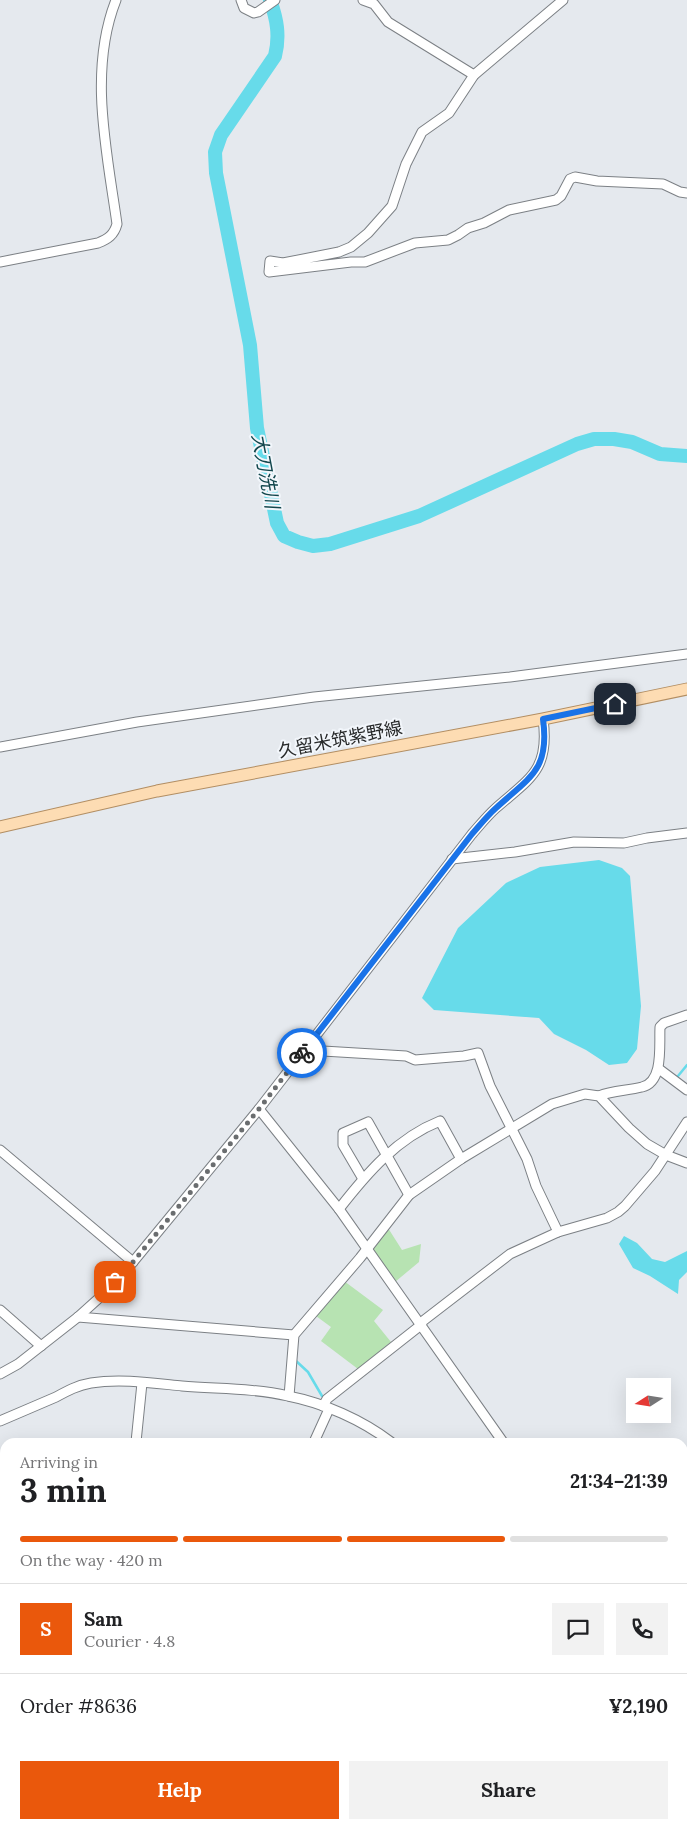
<!DOCTYPE html>
<html lang="en">
<head>
<meta charset="utf-8">
<style>
  :root { --surface:#fff; --page:#f2f2f2; --text:#202124; --muted:#757577; --line:#e0e0e0; --accent:#ea580c }
  body { margin:0; font-family:Lora,"Noto Sans JP",serif; background:var(--page); color:var(--text); height:100vh; display:flex; flex-direction:column; font-size:19px; white-space:nowrap }
  * { box-sizing:border-box; margin:0 }
  p { font-size:16px; color:var(--muted) }
  .icon { flex:none; width:28px; height:28px; fill:none; stroke:currentColor; stroke-width:2; stroke-linecap:round; stroke-linejoin:round }
  .map { position:relative; flex:1; overflow:hidden }
  .drawer { position:absolute; left:0px; top:1438px; width:688px; height:391px; display:flex; flex-direction:column; background:var(--surface); border-radius:15px 15px 0 0; box-shadow:0 5px 20px #0002 }
  .drawer>* { flex:none }
  .needle { width:32px; rotate:258deg }
  .controls { position:absolute; left:626px; top:1378px; display:grid; gap:10px }
  .controls a { display:grid; place-items:center; width:45px; height:45px; border-radius:0px; background:var(--surface); box-shadow:0 5px 20px #0002; font-size:25px }
  .pin { position:absolute; display:grid; place-items:center; width:42px; height:42px; color:#fff; margin:-21px; border-radius:10px; box-shadow:0 2px 8px #0006 }
  .courier { position:absolute; display:grid; place-items:center; width:50px; height:50px; margin:-25px; border:4px solid #1a73e8; border-radius:50%; background:#fff; color:#222; box-shadow:0 1px 6px #0007 }
  .overview em { font-style:normal; font-weight:700 }
  .overview div { display:flex; flex-direction:column-reverse }
  .overview { display:flex; align-items:center; justify-content:space-between; height:85px; padding:0 20px }
  h1 { font-size:32px; font-weight:700; line-height:38px }
  .bar { display:grid; grid-template-columns:repeat(4,1fr); gap:8px 5px; align-content:center; height:60px; padding:0 20px }
  .bar i { height:6px; border-radius:4px; background:var(--line) }
  .bar .on { background:var(--accent) }
  .bar p { grid-column:span 4 }
  .line { display:flex; align-items:center; gap:12px; padding:0 20px; border-top:1px solid var(--line) }
  .line div { flex:1 }
  .round { display:grid; place-items:center; flex:none; width:52px; height:52px; border-radius:0px; background:var(--page) }
  .action { display:flex; gap:10px; margin-top:auto; padding:10px 20px }
  .action a { flex:1; height:58px; border-radius:0px; background:var(--accent); color:#fff; font-size:20px; font-weight:700; line-height:58px; text-align:center }
  .action a+a { background:var(--page); color:var(--text) }
  .map>svg:first-child { display:block }
  .green { fill:#b7e3b2 }
  .water { fill:#67dbea }
  .lines { fill:none; stroke-linecap:round; stroke-linejoin:round }
  .stream { stroke:#67dbea; stroke-width:2.5 }
  .river { stroke:#67dbea; stroke-width:14 }
  .minor-casing { stroke:#7c8085; stroke-width:11 }
  .major-casing { stroke:#b28e63; stroke-width:13 }
  .minor { stroke:#fff; stroke-width:9 }
  .major { stroke:#fddcb3; stroke-width:11 }
  .done { stroke:#6a6d6f; stroke-width:5; stroke-dasharray:0 9 }
  .route { stroke:#1a73e8; stroke-width:6 }
  .labels { text-anchor:middle; dominant-baseline:central; stroke-width:4; stroke-linejoin:round; paint-order:stroke }
  .street-label { font-size:18px; fill:#282a2b; stroke:#f2f6fb }
  .water-label { font-size:19px; font-style:italic; fill:#11464c; stroke:#f2f6fb }
</style>
</head>
<body>
<div class="map">
<svg width="687" height="1828" viewBox="0 0 687 1828">
  <rect width="100%" height="100%" fill="#e5e9ee"/>
  <g class="green">
    <path d="M388 1228 402 1250 421 1244 419 1262 395 1282 371 1249Z"/>
    <path d="M344 1281 383 1310 374 1321 391 1342 358 1369 321 1341 331 1327 316 1316Z"/>
    <path d="M5 1693V1751L0 1754V1695Z"/>
    <path d="M280 1824H470L471 1828H283Z"/>
  </g>
  <g class="water">
    <path d="M599 860 622 868 630 876 641 1006 637 1049 627 1063 609 1065 586 1050 554 1034 539 1018 434 1010 422 998 458 928 506 883 540 867Z"/>
    <path d="M624 1236 637 1243 652 1259 665 1262 687 1251V1272L679 1280 678 1294 650 1276 633 1268 619 1244Z"/>
  </g>
  <g class="lines">
    <g class="stream">
      <path d="M678 1076 687 1065"/>
      <path d="M295 1360 308 1372 322 1396"/>
    </g>
    <path class="river" d="M270 0C277 19 280 36 275 56L221 135 215 152 216 173 250 345 257 428 277 523 284 536 298 542 313 546 330 544 419 516 577 444 594 439H614L632 442 660 454 687 456"/>
    <g class="minor-casing">
      <g id="minor">
        <path d="M241 0 244 8 254 13 258 12 275 0"/>
        <path d="M363 0 374 4 388 22 474 75"/>
        <path d="M563 0 474 75 449 113 422 132 406 164 392 206 368 233 351 247 339 252 283 263 270 261 269 272 351 262H365L415 243 448 240 458 235 468 228 484 223 509 210 556 200 561 196 570 179 575 177 597 181 663 184 680 192 687 193"/>
        <path d="M0 262 98 243C108 239 114 235 117 224 107 152 88 71 116 0"/>
        <path d="M0 747 137 722 314 697 510 677 687 654"/>
        <path d="M452 859 515 852 574 842 624 843 647 838 687 833"/>
        <path d="M306 1047 323 1051 406 1056 415 1060 464 1056 478 1053 490 1086 527 1159 536 1186 558 1232"/>
        <path d="M659 1069 687 1090"/>
        <path d="M599 1096C613 1090 627 1091 642 1087 664 1082 659 1045 660 1027L664 1023 687 1015"/>
        <path d="M259 1109 339 1209 503 1442"/>
        <path d="M0 1150 133 1262"/>
        <path d="M363 1179 343 1145V1133L368 1122 409 1195"/>
        <path d="M339 1209C367 1173 397 1138 440 1121L461 1159"/>
        <path d="M0 1310 41 1346"/>
        <path d="M78 1317 294 1335"/>
        <path d="M0 1374 18 1364 78 1317 108 1290 133 1262 259 1109 472 834C480 825 487 816 496 808 530 778 550 770 543 719"/>
        <path d="M289 1396 294 1335 360 1258 409 1195 461 1159 552 1104 585 1094 599 1096 629 1128 647 1144 666 1155 687 1163"/>
        <path d="M323 1406 327 1399 421 1325 423 1321 510 1254 558 1232 607 1218 618 1212 625 1206 655 1171 687 1122"/>
        <path d="M0 1421C19 1413 37 1405 56 1397 67 1391 78 1385 91 1383 120 1378 153 1383 182 1386 217 1389 254 1388 288 1396 324 1403 362 1420 391 1442"/>
        <path d="M136 1442 142 1383"/>
        <path d="M314 1442 329 1409"/>
        <path d="M0 1465 5 1481"/>
        <path d="M0 1503 5 1507"/>
        <path d="M0 1583 5 1581"/>
        <path d="M682 1589 687 1588"/>
        <path d="M682 1662 687 1668"/>
        <path d="M64 1828 79 1824"/>
      </g>
    </g>
    <g class="major-casing">
      <path id="major" d="M0 827 157 791 543 719 687 689"/>
    </g>
    <use href="#minor" class="minor"/>
    <use href="#major" class="major"/>
  </g>
  <g class="lines">
    <path class="done" d="M115 1282 133 1262 259 1109 302 1053"/>
    <path class="route" d="M302 1053 472 834C480 825 487 816 496 808 530 777 550 770 543 719L615 704"/>
  </g>
  <g class="labels">
    <g class="street-label">
      <text transform="translate(340 739) rotate(-11)">久留米筑紫野線</text>
    </g>
    <g class="water-label">
      <text transform="translate(266 471) rotate(79)">大刀洗川</text>
    </g>
  </g>
</svg>
<div class="controls">
<a><svg class="needle" viewBox="-14 -14 28 28"><path d="M0-13l5 13h-10z" fill="#e53935"/><path d="M0 13l5-13h-10z" fill="#757577"/></svg></a>
</div>
<div class="pin" style="left:115px;top:1282px;background:#ea580c"><svg class="icon" aria-label="bag" viewBox="0 0 24 24"><path d="M5 8h14l-1 12H6zM9 8a3 3 0 0 1 6 0"/></svg></div>
<div class="pin" style="left:615px;top:704px;background:#1f2937"><svg class="icon" aria-label="home" viewBox="0 0 24 24"><path d="M3 11l9-7 9 7M6 9v11h12V9"/></svg></div>
<div class="courier" style="left:302px;top:1053px"><svg class="icon" aria-label="bike" viewBox="0 0 24 24"><circle cx="6" cy="16" r="4"/><circle cx="18" cy="16" r="4"/><path d="M6 16l4-8h5l3 8M10 8l3 8H6M13 5h3"/></svg></div>
<section class="drawer">
<div class="overview"><div><h1>3 min</h1><p>Arriving in</p></div><em>21:34–21:39</em></div>
<div class="bar"><i class="on"></i><i class="on"></i><i class="on"></i><i></i><p>On the way · 420 m</p></div>
<div class="line" style="height:90px"><b class="round" style="background:var(--accent);color:#fff">S</b><div><b>Sam</b><p>Courier · 4.8</p></div><a class="round"><svg class="icon" aria-label="chat" viewBox="0 0 24 24"><path d="M4 5h16v11H9l-5 4z"/></svg></a><a class="round"><svg class="icon" aria-label="phone" viewBox="0 0 24 24"><path d="M5 4h4l2 5-3 2q2 4 5 5l2-3 5 2v4C11 20 4 13 5 4z"/></svg></a></div>
<div class="line" style="height:65px"><div>Order #8636</div><b>¥2,190</b></div>
<div class="action"><a>Help</a><a>Share</a></div>
</section>
</div>
</body>
</html>
